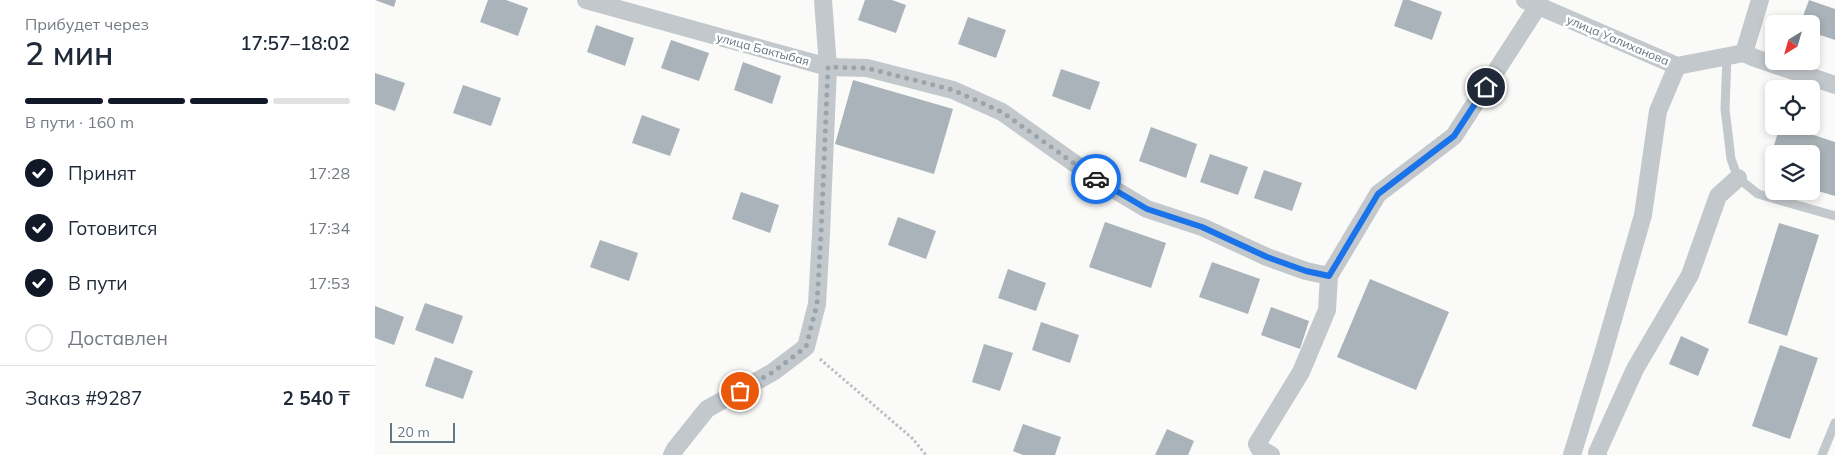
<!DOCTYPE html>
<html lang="ru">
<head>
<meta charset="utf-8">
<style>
  :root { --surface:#fff; --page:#f6f6f7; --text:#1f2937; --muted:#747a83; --line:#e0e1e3; --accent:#111827 }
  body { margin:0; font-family:Mulish,sans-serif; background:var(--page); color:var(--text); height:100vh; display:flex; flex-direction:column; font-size:19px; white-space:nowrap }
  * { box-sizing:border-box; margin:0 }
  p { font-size:16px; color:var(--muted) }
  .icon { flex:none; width:28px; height:28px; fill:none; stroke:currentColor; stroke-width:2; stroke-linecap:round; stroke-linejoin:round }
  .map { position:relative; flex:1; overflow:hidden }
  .side { display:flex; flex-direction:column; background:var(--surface); width:375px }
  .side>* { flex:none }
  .needle { width:32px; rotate:217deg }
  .fabs { position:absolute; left:1390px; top:15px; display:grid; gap:10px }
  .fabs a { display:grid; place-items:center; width:55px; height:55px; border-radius:8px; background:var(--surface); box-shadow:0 2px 8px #0003; font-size:25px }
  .scale { position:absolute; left:15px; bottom:12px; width:65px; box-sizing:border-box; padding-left:5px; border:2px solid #657683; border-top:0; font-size:14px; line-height:18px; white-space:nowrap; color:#657683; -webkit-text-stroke:4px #fff; paint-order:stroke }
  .pin { position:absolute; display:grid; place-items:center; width:42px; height:42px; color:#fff; margin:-21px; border:2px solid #fff; border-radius:50%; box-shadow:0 1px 5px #0007 }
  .courier { position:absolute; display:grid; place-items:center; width:50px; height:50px; margin:-25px; border:4px solid #1a73e8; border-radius:50%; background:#fff; color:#222; box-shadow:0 1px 6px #0007 }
  .headline em { font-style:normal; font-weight:600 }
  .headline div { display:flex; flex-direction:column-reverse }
  .headline { display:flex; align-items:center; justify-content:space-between; height:85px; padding:0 25px }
  h1 { font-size:32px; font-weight:600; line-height:38px }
  .bar { display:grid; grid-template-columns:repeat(4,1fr); gap:8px 5px; align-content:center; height:60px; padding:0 25px }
  .bar i { height:6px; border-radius:4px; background:var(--line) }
  .bar .active { background:var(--accent) }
  .bar p { grid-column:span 4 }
  .line { display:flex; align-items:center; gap:12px; padding:0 25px; border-top:1px solid var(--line) }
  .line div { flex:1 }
  ol { padding:0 25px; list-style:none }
  li { display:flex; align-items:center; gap:15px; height:55px }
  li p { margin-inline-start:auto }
  li .icon { padding:5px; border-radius:50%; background:var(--accent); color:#fff; stroke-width:4 }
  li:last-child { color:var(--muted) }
  li i { width:28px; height:28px; border:2px solid var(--line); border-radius:50% }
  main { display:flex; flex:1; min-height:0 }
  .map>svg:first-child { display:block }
  .building { fill:#aab3b9 }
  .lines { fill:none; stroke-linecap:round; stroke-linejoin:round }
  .path { stroke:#bbbfc2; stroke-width:3; stroke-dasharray:2.5 2.5; stroke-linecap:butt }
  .service { stroke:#c3c8cc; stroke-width:9 }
  .minor { stroke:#c3c8cc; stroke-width:18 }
  .done { stroke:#99a4ac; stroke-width:5; stroke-dasharray:0 9 }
  .route { stroke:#1a73e8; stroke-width:6 }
  .labels { text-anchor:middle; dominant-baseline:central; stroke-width:5; stroke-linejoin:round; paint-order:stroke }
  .street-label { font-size:12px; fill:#657683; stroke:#fff }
</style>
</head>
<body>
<main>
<section class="side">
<div class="headline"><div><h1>2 мин</h1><p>Прибудет через</p></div><em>17:57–18:02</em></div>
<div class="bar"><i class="active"></i><i class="active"></i><i class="active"></i><i></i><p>В пути · 160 m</p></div>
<ol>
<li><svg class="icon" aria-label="check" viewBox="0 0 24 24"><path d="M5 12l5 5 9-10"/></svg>Принят<p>17:28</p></li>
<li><svg class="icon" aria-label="check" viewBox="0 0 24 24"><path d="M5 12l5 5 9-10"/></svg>Готовится<p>17:34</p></li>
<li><svg class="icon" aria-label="check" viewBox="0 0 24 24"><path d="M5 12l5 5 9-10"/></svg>В пути<p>17:53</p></li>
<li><i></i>Доставлен</li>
</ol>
<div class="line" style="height:65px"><div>Заказ #9287</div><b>2 540 ₸</b></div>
</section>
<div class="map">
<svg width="1460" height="455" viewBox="0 0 1460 455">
  <rect width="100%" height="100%" fill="#fafaf8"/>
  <g class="building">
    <path d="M0 0H21L19 7Z"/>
    <path d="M113 0H131L153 8 143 36 105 22Z"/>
    <path d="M490 0H517L531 5 521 33 483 20Z"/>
    <path d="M1028 0H1034L1067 12 1057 40 1019 26Z"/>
    <path d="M1434 0 1460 9V40L1436 32V24H1425Z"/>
    <path d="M593 17 631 30 621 58 583 44Z"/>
    <path d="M221 25 259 38 250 66 212 52Z"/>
    <path d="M296 40 334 53 324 81 286 68Z"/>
    <path d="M368 62 406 76 397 104 359 90Z"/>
    <path d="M686 69 725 82 715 110 677 96Z"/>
    <path d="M0 73 30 83 20 111 0 104Z"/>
    <path d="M478 80 578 109 559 174 460 144Z"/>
    <path d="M88 85 126 98 116 126 78 113Z"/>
    <path d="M267 115 305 129 295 156 257 143Z"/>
    <path d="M1405 126H1411L1460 142V196L1436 189V154H1399V177L1390 174Z"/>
    <path d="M776 127 822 144 811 178 764 161Z"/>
    <path d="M835 154 873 167 863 195 825 182Z"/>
    <path d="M889 170 927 183 917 211 879 198Z"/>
    <path d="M366 192 404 205 395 233 357 219Z"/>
    <path d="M523 217 561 231 551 259 513 245Z"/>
    <path d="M730 222 791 243 776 288 714 267Z"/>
    <path d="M1404 223 1444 235 1412 336 1373 323Z"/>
    <path d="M225 240 263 253 254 281 215 267Z"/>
    <path d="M837 262 885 279 873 314 824 297Z"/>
    <path d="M633 269 671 283 661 311 623 298Z"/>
    <path d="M995 279 1074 312 1041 390 962 357Z"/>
    <path d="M50 303 88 316 78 344 40 330Z"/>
    <path d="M0 306 29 317 19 345 0 338Z"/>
    <path d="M896 307 934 321 925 349 886 335Z"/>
    <path d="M666 322 704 335 695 363 657 350Z"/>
    <path d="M1306 336 1334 349 1323 376 1294 364Z"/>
    <path d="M609 344 638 353 625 391 597 382Z"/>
    <path d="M1405 345 1443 358 1415 439 1377 426Z"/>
    <path d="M60 357 98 371 88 399 50 386Z"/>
    <path d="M648 424 686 437 680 455H648L638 451Z"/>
    <path d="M792 429 819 441 813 455H780Z"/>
  </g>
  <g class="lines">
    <path class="path" d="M445 359 537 438 551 455"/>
    <g class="service">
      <path d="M1352 56 1350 109 1356 159 1363 178 1383 194 1460 216"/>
      <path d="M1447 455 1460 423"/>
    </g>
    <g class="minor">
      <path d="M211 0 453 67 492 68 578 90 627 112 723 180 772 209 827 227 892 257 931 271 954 276 1003 194 1079 136 1163 6"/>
      <path d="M1150 0 1302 66 1369 53"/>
      <path d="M1385 0 1369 53 1380 58 1460 85"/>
      <path d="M297 455 300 449 332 409 398 372 431 347 442 304 446 234 453 67 448 0"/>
      <path d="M896 455 884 448 882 444 926 372 952 310 954 276"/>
      <path d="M1197 455 1228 354 1268 215 1283 111 1302 66"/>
      <path d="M1223 455 1222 453 1260 369 1315 275 1343 196 1363 178"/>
    </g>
  </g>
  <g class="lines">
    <path class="done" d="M365 391 398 372 431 347 442 304 446 234 453 67 492 68 578 90 627 112 721 179"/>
    <path class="route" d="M721 179 772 209 827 227 892 257 931 271 954 276 1003 194 1079 136 1111 87"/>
  </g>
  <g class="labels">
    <g class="street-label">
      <text transform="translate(1243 40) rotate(23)">улица Уалиханова</text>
      <text transform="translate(388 49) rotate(15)">улица Бактыбая</text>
    </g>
  </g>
</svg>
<div class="fabs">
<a><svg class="needle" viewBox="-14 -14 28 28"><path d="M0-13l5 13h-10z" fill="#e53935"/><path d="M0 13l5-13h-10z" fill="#747a83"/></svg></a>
<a><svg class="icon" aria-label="locate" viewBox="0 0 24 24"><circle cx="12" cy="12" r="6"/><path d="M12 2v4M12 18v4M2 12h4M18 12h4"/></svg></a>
<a><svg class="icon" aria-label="layers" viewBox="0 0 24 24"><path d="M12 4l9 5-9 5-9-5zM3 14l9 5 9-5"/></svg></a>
</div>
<div class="scale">20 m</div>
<div class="pin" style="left:365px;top:391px;background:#ea580c"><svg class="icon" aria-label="bag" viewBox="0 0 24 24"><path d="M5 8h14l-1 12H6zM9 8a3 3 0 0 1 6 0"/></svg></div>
<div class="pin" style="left:1111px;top:87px;background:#1f2937"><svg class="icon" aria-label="home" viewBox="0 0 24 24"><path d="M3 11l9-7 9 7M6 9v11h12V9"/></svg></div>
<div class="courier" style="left:721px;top:179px"><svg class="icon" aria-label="car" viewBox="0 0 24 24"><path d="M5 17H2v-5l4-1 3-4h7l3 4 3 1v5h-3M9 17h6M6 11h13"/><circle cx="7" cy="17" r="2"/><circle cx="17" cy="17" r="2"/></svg></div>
</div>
</main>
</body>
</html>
